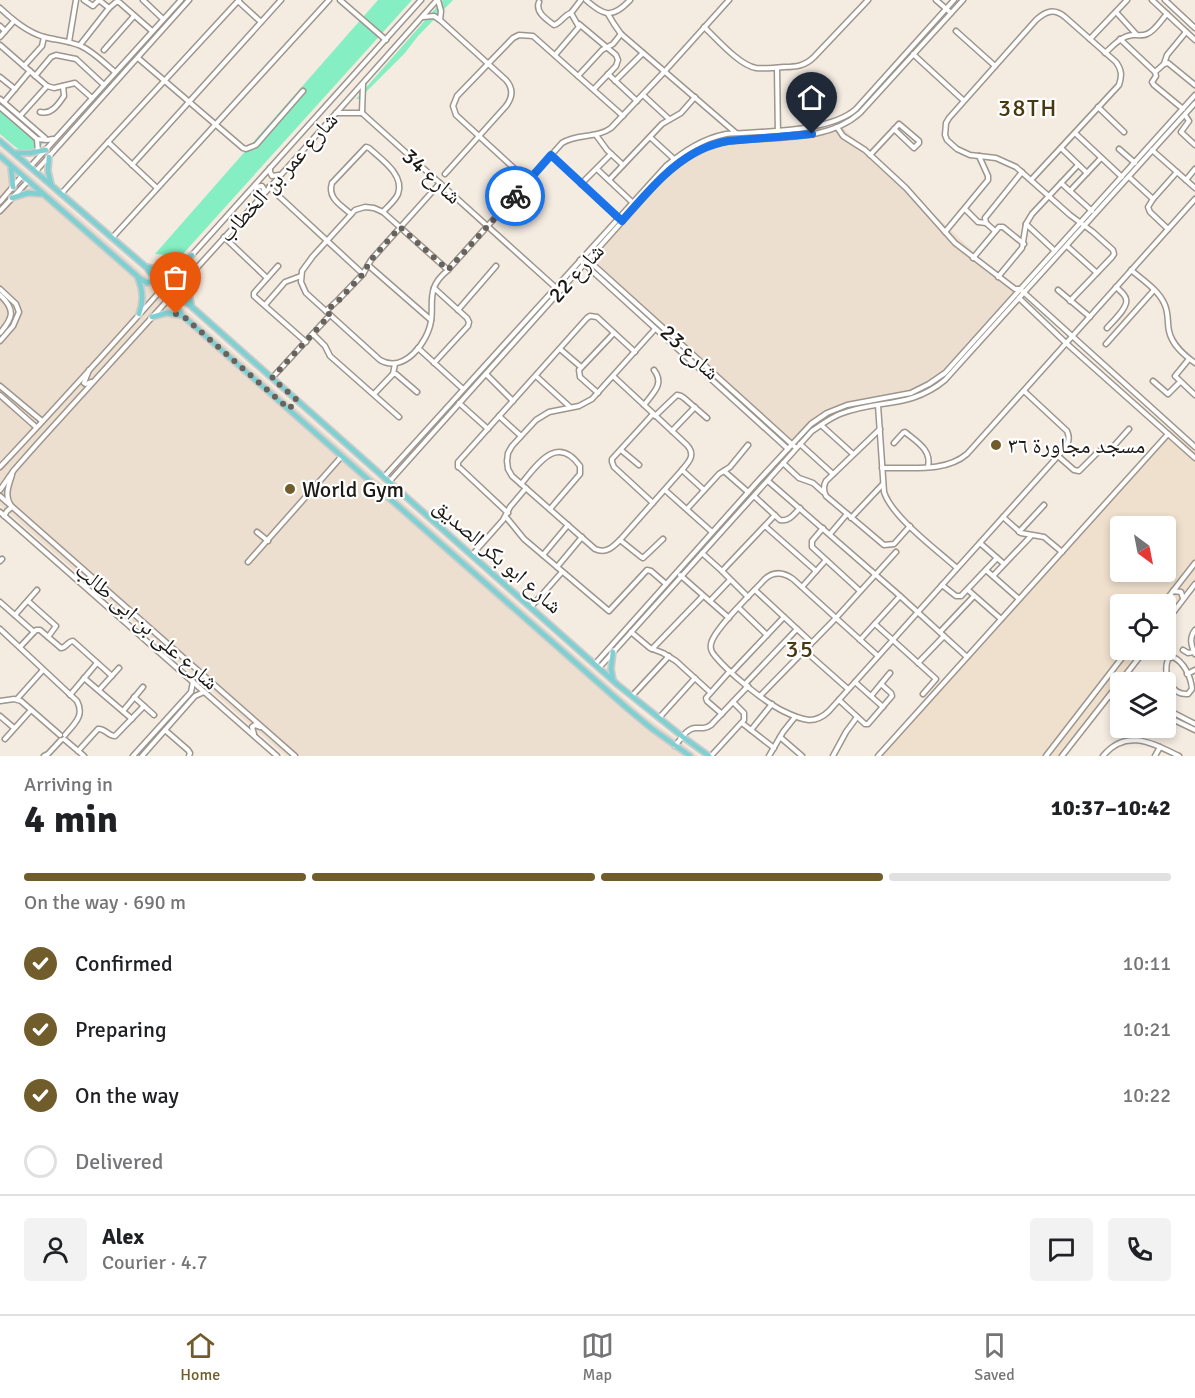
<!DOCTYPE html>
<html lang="en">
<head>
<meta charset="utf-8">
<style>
  :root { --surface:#fff; --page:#f2f2f2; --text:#202124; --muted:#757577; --line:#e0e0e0; --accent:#715c2b }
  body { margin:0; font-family:Signika,"Noto Naskh Arabic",sans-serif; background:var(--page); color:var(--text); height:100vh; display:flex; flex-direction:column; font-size:22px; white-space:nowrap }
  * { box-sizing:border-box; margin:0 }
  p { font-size:20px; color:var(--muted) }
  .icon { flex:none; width:33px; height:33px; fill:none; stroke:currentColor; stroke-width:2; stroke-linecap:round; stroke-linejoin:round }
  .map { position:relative; height:756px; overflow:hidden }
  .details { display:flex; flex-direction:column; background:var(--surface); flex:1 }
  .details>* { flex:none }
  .needle { width:39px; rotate:148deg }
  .fabs { position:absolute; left:1110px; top:516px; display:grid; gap:12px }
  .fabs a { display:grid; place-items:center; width:66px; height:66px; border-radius:6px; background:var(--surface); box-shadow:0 3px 9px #0003; font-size:30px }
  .pin { position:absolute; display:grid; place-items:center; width:51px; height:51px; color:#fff; margin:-62px -26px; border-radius:50% 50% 50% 0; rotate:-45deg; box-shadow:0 0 6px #0007 }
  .pin .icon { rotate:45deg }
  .courier { position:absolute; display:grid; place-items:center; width:60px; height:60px; margin:-30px; border:4px solid #1a73e8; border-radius:50%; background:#fff; color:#222; box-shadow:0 2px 8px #0007 }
  .headline em { font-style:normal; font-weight:700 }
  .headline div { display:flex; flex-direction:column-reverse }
  .headline { display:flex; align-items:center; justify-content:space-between; height:102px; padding:0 24px }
  h1 { font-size:39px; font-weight:700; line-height:45px }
  .bar { display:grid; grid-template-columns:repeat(4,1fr); gap:9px 6px; align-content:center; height:72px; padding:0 24px }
  .bar i { height:8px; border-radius:4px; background:var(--line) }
  .bar .on { background:var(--accent) }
  .bar p { grid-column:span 4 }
  .line { display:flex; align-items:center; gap:15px; padding:0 24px; border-top:2px solid var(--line) }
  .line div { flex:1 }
  .round { display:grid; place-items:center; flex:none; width:63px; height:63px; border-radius:6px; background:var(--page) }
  ol { padding:0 24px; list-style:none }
  li { display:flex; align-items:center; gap:18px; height:66px }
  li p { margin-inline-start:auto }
  li .icon { padding:6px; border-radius:50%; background:var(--accent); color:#fff; stroke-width:4 }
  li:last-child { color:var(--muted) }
  li i { width:33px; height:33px; border:3px solid var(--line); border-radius:50% }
  .dock { display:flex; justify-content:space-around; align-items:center; height:84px; border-top:2px solid var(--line); background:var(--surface); font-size:16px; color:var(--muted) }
  .dock a { display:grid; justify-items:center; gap:3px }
  .dock .on { color:var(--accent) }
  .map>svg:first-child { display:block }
  .built { fill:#eddfcf }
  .industrial { fill:#efe0cd; fill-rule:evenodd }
  .green { fill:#85eec3 }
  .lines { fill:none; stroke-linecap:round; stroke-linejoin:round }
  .minor-casing { stroke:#9e968d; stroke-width:7 }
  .major-casing { stroke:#cdcccc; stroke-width:8 }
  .minor { stroke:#fff; stroke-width:4 }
  .major { stroke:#7ed0d1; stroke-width:4.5 }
  .done { stroke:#68625c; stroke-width:6; stroke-dasharray:0 10.8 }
  .route { stroke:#1a73e8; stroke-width:8 }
  .poi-dot { fill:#715c2b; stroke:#fff; stroke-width:2 }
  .labels { text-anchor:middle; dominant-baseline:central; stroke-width:4.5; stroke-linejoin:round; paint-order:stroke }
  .street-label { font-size:22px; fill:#1c1915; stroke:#fff }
  .poi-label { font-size:22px; fill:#1c1915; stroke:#fff; text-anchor:start }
  .neighbourhood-label { font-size:24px; letter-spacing:1.5px; fill:#483810; stroke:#fff }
</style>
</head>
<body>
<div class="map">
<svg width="1195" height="756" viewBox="0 0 1195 756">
  <rect width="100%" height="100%" fill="#f4ebe1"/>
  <g class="built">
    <path d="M839 124 1019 295 958 363 935 384 923 391 912 395 839 411 820 421 792 448 584 260 651 183 671 164 694 149 721 140 806 132Z"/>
    <path d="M0 148 166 293 641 713 699 756H286L0 505Z"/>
  </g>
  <path class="industrial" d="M1173 431 1195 451V585L1166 625V604H1120V650H1148L1124 682H1120V687L1118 691 1066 756H880ZM1120 526H1166V572H1120Z"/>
  <g class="green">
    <path d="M378 0H412L181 256 155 254Z"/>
    <path d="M443 0H453L418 36 404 54 359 99H356Z"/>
    <path d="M0 105 44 143C23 159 17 148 0 134Z"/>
  </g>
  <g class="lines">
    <g class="minor-casing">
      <g id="minor">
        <path d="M84 0 93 6 99 0"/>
        <path d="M99 0 109 8"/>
        <path d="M143 0 163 19"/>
        <path d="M340 0 386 40"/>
        <path d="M438 0 441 11 440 20"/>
        <path d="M586 0C604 16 612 19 630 0"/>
        <path d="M936 0 951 13"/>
        <path d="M1152 0 1195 40"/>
        <path d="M1165 0 1195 28"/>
        <path d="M238 1 261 22"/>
        <path d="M539 2C535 12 546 19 554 25 561 23 564 15 571 13"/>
        <path d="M0 8C13 20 27 32 44 37 56 40 69 41 81 46 94 52 104 63 115 72"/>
        <path d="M1116 12 1136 34"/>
        <path d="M608 14 614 24 621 34 736 133"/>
        <path d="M423 17 434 16 440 20 506 80C513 88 513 97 506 106L445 174"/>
        <path d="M579 24 616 55 618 60 616 66 594 89"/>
        <path d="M0 26 5 31"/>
        <path d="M704 27C717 39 739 65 756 68 765 69 775 68 784 67 796 67 805 66 814 57L868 0"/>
        <path d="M956 31 995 66"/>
        <path d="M0 37 14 21"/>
        <path d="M1090 39 1127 0"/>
        <path d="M1120 39 1155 72 1156 76 1152 82 1154 85 1183 109"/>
        <path d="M69 42 76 0"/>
        <path d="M0 45 47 86 54 88 75 83 92 98"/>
        <path d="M80 45 109 8 116 2H119L152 31"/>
        <path d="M104 50 134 16"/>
        <path d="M1105 53C1114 45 1121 36 1133 35 1137 35 1143 36 1147 34 1155 31 1161 20 1167 14"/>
        <path d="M913 54 963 100"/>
        <path d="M555 55 579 27 571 13 581 0"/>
        <path d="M138 58 243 148 246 149 256 145 303 91"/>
        <path d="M1164 64 1167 55 1186 32"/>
        <path d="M24 66 42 46 44 37"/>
        <path d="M777 68 778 137"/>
        <path d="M1155 72 1164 64 1168 63 1195 85"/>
        <path d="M608 74 637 101"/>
        <path d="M35 76 51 57 56 55 76 59 104 85"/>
        <path d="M578 76 602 50 613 44 621 34"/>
        <path d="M0 77 15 89"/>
        <path d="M615 81 643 53"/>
        <path d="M643 95 669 119"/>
        <path d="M0 99 45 138"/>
        <path d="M4 102 30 71"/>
        <path d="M0 107 37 139 47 140 53 139"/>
        <path d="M1098 107 1124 132"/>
        <path d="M40 112C51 115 58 105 64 96L63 86"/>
        <path d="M336 113H362"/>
        <path d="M362 113 555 287"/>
        <path d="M362 113 363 84"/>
        <path d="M1185 115 1189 121 1181 132 1195 145"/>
        <path d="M20 116 47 86"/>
        <path d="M837 127 843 136 865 150 906 188 955 243 1015 289H1020L1195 447"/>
        <path d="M1075 133 1122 177"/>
        <path d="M596 135 607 150 623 165"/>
        <path d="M650 137 674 159"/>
        <path d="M37 139 38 152"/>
        <path d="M108 142 239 0"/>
        <path d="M1061 148 1087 173"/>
        <path d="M1119 149 1135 163"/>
        <path d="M1152 150 1195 188"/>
        <path d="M551 155 618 218"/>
        <path d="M870 155 899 124 919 141V143L914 148 894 129"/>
        <path d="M132 165 281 0"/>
        <path d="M30 167 181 0"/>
        <path d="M270 168V172L272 176 279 175"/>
        <path d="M597 169 632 202"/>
        <path d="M36 171 189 0"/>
        <path d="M1129 177 1153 199"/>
        <path d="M609 180 662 124 681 113 695 97"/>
        <path d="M1031 180 1119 85C1122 76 1122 70 1116 62L1065 17C1054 8 1046 11 1036 20L949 118 946 123 945 135 947 140 957 149 970 155 996 158 1016 167 1070 215 1093 232 1113 250 1114 254 1112 257 1070 301"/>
        <path d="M1186 180 1195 169"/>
        <path d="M528 181 456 115 453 106 457 96 513 38 519 35 533 36 623 116"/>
        <path d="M1061 183 1092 211"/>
        <path d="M581 184 611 154"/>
        <path d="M254 187 262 186 264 189 263 194"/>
        <path d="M269 187 363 274"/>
        <path d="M1070 191 1101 158"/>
        <path d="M61 194 108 142 157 188"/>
        <path d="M0 202 22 176"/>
        <path d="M365 207 374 208 383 212 448 270C442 275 436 281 434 288 430 299 433 309 431 321 428 342 404 374 380 360L306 293 301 282 302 271 313 256 355 210Z"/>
        <path d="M965 209 978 222 986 223"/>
        <path d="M0 211 28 181"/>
        <path d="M351 214C341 205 327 198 332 183L366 147 369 148C381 159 405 175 398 194 395 201 387 207 383 212"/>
        <path d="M1026 224 1055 251"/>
        <path d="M1168 229 1150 212 1148 207 1153 199 1177 172"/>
        <path d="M995 231 986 223 985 218 1022 172"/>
        <path d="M945 232 988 180V176L979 156"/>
        <path d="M224 237 267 278"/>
        <path d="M112 238 329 0"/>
        <path d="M1067 246 1097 273"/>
        <path d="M191 256 421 0"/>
        <path d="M973 258 999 227H1003L1024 244"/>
        <path d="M587 259 796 448"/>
        <path d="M580 260 788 449"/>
        <path d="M368 265 431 320"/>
        <path d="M278 266 254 293V296L306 342"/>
        <path d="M448 270 562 143C577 133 596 139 611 128L665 71 729 0"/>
        <path d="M1131 270C1143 280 1158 290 1164 303 1169 312 1167 322 1169 331 1172 345 1184 355 1195 363"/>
        <path d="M998 277 1022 248 1026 224 1032 214 1078 165"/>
        <path d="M434 288 467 318 469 322 468 326 434 363"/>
        <path d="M0 289 16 304 19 312 13 326 0 341"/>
        <path d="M1058 290 1090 317"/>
        <path d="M0 295C16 310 13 318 0 333"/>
        <path d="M1019 298 1066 343 1195 458"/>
        <path d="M265 305 285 282 301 276"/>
        <path d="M458 310 496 266"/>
        <path d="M326 311 337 301 363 274 371 260 440 183"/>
        <path d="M1107 328C1112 322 1129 307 1126 299 1125 294 1119 290 1116 287"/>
        <path d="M313 334 325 346 330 356 399 417"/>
        <path d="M1106 344 1154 290"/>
        <path d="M418 348 463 389"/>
        <path d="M560 349 581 367"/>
        <path d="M1189 359 1175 376 1195 395"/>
        <path d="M89 370 84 383 86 384 91 382"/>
        <path d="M393 374H396L417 392"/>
        <path d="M486 374 513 401"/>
        <path d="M536 376 570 407"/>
        <path d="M613 376 687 445C696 455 689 462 682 470L620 540C613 547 606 554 595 549L512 476 508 469 507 461 508 453 512 446 536 420 549 412 579 406 592 399 655 329"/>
        <path d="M272 378 330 315"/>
        <path d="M1153 381 1168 394 1180 382"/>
        <path d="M0 386 42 421"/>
        <path d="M598 393 580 377 579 370 614 333"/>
        <path d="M374 394 393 374 395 364"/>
        <path d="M0 395 36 427"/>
        <path d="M459 403 488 429"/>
        <path d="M644 405C653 393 665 384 654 370"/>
        <path d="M878 405 884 492C892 517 937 550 957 568"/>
        <path d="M499 416 521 436"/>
        <path d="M655 416 677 395 681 396 684 398 707 418"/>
        <path d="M821 425 853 454"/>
        <path d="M880 429 826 481C823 486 823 490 826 496L884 545 894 544 910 526"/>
        <path d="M672 431 695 407"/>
        <path d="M894 443 903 433 905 432C917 442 932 450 928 467"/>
        <path d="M800 444 833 474"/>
        <path d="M621 450 639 465"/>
        <path d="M1058 456 1074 470 1079 471 1099 451 1112 448 1129 429"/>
        <path d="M783 463 799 478 813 483 823 492"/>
        <path d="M0 467C63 400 125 331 186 262"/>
        <path d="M882 468C909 467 945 473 967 454L1195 199"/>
        <path d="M682 470 704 490"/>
        <path d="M724 471 748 492"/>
        <path d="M384 477 666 166C684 151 702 139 726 134 762 131 829 133 856 109L954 0"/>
        <path d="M768 481 900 596 967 657"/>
        <path d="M389 482 662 177C680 163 696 149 718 143 763 134 823 146 860 113L963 0"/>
        <path d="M521 484C538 464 557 434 580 466V474L550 509"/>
        <path d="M0 490 14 470 37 444 263 195 437 0"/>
        <path d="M665 490 712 532"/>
        <path d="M0 496 295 756"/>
        <path d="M754 496 780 520C789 522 794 514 800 508"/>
        <path d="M653 503 614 467 612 462V459L653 414"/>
        <path d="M687 509 719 474 730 467 748 445"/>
        <path d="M0 512 277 756"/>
        <path d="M508 513 460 468 458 467V462L587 318 590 316 597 317 635 352"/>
        <path d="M4 516 7 511 12 507C4 496 8 487 12 475"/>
        <path d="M506 517 524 539 609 611 647 570 651 571 666 584"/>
        <path d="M1003 517 1021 533 1044 537 1062 552"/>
        <path d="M851 518 883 484"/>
        <path d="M765 526 816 571"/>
        <path d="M823 528 812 541V547L860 591"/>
        <path d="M257 532 268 541"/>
        <path d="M1019 532 1044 505"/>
        <path d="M830 534 847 514"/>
        <path d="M620 540 640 556 643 558 663 539"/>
        <path d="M980 543 1004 564"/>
        <path d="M702 553 722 571 748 597"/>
        <path d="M472 555 503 520 510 507 526 488"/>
        <path d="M543 555 568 525"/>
        <path d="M0 561 2 559"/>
        <path d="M248 562 342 456"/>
        <path d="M557 567 582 537"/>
        <path d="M986 570 1019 599"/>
        <path d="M722 571 775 515"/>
        <path d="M680 575 729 618"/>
        <path d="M993 576 1031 536"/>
        <path d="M942 585 956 596H961L997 558"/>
        <path d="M802 587 826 560"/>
        <path d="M755 590 811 642"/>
        <path d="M968 590 1001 619"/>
        <path d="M1173 591 1181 592 1183 598"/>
        <path d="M28 601 56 626 48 637"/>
        <path d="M710 601 730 580"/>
        <path d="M0 602 34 632"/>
        <path d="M1163 604 1195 563"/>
        <path d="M531 607 562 572"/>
        <path d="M739 608 767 635"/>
        <path d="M15 615 37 590"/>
        <path d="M1166 622 1195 584"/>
        <path d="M875 624 936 679 923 694"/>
        <path d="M0 629 77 701C85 716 74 724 65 735"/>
        <path d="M1195 630C1189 638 1191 645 1195 654"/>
        <path d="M631 632 650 648 663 653 676 661 710 692"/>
        <path d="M940 632 974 596"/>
        <path d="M860 640 900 596"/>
        <path d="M20 647 34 632 36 630H40L61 648C66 648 68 641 73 641L112 676"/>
        <path d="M652 649 703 596"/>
        <path d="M804 650 848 689"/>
        <path d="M1183 650 1188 653 1194 652"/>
        <path d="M878 656 793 579C783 572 773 571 764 580 753 592 713 630 711 644 710 648 712 653 715 656 729 673 763 701 783 711 791 715 800 719 809 720 817 720 823 717 829 711L1058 456C1065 448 1072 442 1067 431L1024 391"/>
        <path d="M1173 657C1184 662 1191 677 1192 689L1188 694C1170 695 1163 674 1168 659Z"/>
        <path d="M918 663 944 636"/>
        <path d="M595 664 759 480 811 424 827 413 847 405 911 393 929 384 945 373 1195 95"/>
        <path d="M599 668 812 431C821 425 830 418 840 414 878 399 910 409 945 380L1195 103"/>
        <path d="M732 672 784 617"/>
        <path d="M1187 674 1195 670"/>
        <path d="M84 678 132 719"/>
        <path d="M855 682 883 707"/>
        <path d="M745 684 797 629"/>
        <path d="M99 690 119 668"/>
        <path d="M70 695 97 663"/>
        <path d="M632 696 669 656"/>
        <path d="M760 696 836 618 896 552"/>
        <path d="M871 696 890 673"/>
        <path d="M134 697 154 715"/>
        <path d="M1109 697 1120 696"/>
        <path d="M17 699 43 670"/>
        <path d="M839 700 865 724H868L892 696 891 693 881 684"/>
        <path d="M0 701 14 699 21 701 60 735"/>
        <path d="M1166 709 1195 724"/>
        <path d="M123 711 143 687"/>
        <path d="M722 714 707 701 706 698 730 671"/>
        <path d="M0 716 14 728"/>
        <path d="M1166 716 1195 730"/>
        <path d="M659 718 695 678"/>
        <path d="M742 723 774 748"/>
        <path d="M165 730 188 750 190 753 189 756"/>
        <path d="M751 730 772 704"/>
        <path d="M254 734 252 727 255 725 260 727"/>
        <path d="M780 737 802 756"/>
        <path d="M5 739 31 710"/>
        <path d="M64 739 84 756"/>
        <path d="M675 746C681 739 686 729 695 728 702 728 705 729 711 725L748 686"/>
        <path d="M78 751 98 729C105 728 108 736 115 736L144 706"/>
        <path d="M44 756 48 754 61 740"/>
        <path d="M133 756 191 692 193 682"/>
        <path d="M142 756 195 696 204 692"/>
        <path d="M711 756 744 720V713L733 702"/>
        <path d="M769 756 783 732 795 717"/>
        <path d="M833 756 846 732 857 717"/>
        <path d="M878 756 1168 434"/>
        <path d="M1046 756 1128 650"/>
        <path d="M1062 756 1145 650"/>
        <path d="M1103 756C1126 728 1152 743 1179 756"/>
        <path d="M1155 756 1160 747"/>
      </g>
    </g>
    <g class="major-casing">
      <g id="major">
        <path d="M0 141 146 267C165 271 178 268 192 255"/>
        <path d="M16 153H30L46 150"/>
        <path d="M0 156 137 276C143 289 144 301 139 314"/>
        <path d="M49 157 48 171 51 184"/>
        <path d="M11 168 13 187"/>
        <path d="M12 198 28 193 42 194"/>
        <path d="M196 269C190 282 187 293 192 307L618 685 683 737 709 756"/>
        <path d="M139 278 147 283 152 281 153 277 147 268"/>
        <path d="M182 315 176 307 177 302 182 300 190 305"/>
        <path d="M152 317 167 313 183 316 628 709 651 728 690 756"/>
        <path d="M613 680 611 669 613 652"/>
      </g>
    </g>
    <use href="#minor" class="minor"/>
    <use href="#major" class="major"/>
  </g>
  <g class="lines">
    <path class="done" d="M176 314 183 316 289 409 297 400 272 378 330 315 326 311 338 301 363 274 371 260 400 227 448 270 515 196"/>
    <path class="route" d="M515 196 551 155 622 221C651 188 681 149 728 141L812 134"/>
  </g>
  <g class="poi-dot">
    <circle cx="996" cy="445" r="6"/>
    <circle cx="290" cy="489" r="6"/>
  </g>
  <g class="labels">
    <g class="street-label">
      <text transform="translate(432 176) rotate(42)">شارع 34</text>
      <text transform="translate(278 177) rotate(-48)">شارع عمر بن الخطاب</text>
      <text transform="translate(576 273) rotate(-48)">شارع 22</text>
      <text transform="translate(690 352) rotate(42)">شارع 23</text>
      <text transform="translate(498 556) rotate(41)">شارع ابو بكر الصديق</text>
      <text transform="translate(147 626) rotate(41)">شارع على بن ابى طالب</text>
    </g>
    <g class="poi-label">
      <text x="1008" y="445">مسجد مجاورة ٣٦</text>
      <text x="302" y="489">World Gym</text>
    </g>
    <g class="neighbourhood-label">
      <text x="1028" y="108">38TH</text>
      <text x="800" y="649">35</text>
    </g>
  </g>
</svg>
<div class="fabs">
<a><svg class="needle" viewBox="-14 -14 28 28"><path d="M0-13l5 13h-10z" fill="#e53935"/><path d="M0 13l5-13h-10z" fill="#757577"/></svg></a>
<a><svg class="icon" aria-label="locate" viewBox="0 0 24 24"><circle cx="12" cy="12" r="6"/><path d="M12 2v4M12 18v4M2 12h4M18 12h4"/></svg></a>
<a><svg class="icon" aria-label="layers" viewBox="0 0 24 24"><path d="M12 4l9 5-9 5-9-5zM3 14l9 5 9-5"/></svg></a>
</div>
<div class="pin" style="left:176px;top:314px;background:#ea580c"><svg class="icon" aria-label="bag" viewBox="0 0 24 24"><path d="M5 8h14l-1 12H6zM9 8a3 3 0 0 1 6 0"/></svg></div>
<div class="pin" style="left:812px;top:134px;background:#1f2937"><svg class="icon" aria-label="home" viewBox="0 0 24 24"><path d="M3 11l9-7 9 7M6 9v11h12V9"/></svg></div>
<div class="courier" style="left:515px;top:196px"><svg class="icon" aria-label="bike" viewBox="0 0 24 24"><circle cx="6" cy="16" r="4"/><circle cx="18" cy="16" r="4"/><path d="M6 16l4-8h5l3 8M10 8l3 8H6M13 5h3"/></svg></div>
</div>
<section class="details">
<div class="headline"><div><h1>4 min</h1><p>Arriving in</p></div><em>10:37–10:42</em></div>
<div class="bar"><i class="on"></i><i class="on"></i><i class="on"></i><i></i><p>On the way · 690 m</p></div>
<ol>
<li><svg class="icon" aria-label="check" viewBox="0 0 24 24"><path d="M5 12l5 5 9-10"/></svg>Confirmed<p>10:11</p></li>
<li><svg class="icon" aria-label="check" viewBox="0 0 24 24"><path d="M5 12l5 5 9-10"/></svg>Preparing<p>10:21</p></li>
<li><svg class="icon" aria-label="check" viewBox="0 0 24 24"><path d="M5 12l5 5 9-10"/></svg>On the way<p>10:22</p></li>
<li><i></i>Delivered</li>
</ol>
<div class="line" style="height:108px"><a class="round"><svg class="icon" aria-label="person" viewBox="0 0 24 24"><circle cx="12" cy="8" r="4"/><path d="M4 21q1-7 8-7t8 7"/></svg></a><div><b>Alex</b><p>Courier · 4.7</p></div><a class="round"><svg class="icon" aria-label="chat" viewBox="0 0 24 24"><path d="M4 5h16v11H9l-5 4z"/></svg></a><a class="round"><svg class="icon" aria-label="phone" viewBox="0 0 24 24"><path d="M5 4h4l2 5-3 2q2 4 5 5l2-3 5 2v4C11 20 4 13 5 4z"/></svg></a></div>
</section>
<nav class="dock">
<a class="on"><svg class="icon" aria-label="home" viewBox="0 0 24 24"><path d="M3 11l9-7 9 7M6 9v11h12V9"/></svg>Home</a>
<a><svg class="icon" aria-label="map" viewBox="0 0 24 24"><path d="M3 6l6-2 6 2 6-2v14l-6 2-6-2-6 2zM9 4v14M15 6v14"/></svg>Map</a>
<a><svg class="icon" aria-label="saved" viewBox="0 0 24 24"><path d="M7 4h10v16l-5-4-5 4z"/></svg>Saved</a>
</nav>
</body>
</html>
